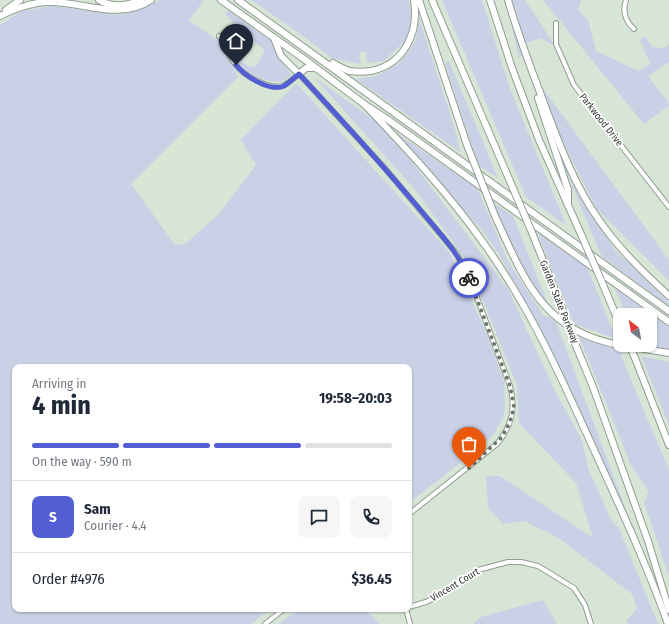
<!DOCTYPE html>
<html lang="en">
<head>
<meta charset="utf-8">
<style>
  :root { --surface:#fff; --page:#f6f6f7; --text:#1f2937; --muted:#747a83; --line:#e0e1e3; --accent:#535ed4 }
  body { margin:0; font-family:"Fira Sans Condensed",sans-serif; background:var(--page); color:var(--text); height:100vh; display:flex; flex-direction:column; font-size:15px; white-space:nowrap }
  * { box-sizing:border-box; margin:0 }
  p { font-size:13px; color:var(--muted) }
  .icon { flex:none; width:22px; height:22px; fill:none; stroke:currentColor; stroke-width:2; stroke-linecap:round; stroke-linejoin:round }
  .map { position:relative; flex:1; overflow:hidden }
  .side { position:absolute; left:12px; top:364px; width:400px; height:248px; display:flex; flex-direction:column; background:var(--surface); border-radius:8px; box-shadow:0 1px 3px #0004 }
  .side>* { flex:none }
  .needle { width:26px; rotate:328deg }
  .tools { position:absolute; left:613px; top:308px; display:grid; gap:8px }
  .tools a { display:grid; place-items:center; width:44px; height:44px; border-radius:8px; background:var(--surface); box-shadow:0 1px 3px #0004; font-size:20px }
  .pin { position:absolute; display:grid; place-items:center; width:34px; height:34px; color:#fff; margin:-41px -17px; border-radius:50% 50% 50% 0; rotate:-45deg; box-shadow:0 0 4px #0007 }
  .pin .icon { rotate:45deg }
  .courier { position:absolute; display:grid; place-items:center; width:40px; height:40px; margin:-20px; border:3px solid #535ed4; border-radius:50%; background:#fff; color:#222; box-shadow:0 1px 5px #0007 }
  .headline em { font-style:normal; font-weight:700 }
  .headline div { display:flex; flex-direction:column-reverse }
  .headline { display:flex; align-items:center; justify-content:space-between; height:68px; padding:0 20px }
  h1 { font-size:26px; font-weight:700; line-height:30px }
  .bar { display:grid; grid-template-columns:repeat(4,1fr); gap:6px 4px; align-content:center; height:48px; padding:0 20px }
  .bar i { height:5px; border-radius:3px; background:var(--line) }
  .bar .on { background:var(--accent) }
  .bar p { grid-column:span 4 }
  .line { display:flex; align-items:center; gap:10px; padding:0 20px; border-top:1px solid var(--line) }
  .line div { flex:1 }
  .round { display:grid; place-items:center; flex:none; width:42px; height:42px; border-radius:8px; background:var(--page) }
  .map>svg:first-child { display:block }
  .green { fill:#cad0e6 }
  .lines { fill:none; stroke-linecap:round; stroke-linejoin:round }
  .minor-casing { stroke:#919e90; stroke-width:6 }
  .highway-casing { stroke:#919e90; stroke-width:8 }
  .minor { stroke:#fff; stroke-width:4 }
  .highway { stroke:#fff; stroke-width:6 }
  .highway-bridge-casing { stroke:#919e90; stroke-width:8; stroke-linecap:butt }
  .highway-bridge { stroke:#fff; stroke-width:6 }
  .done { stroke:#6c756b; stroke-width:4; stroke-dasharray:0 7.2 }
  .route { stroke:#535ed4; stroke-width:5 }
  .labels { text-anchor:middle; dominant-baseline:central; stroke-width:3.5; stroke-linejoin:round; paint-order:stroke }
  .street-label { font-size:10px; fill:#333832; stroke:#fff }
</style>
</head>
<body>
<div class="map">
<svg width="669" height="624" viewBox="0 0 669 624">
  <rect width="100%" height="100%" fill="#d6e5d5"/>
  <g class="green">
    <path d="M160 0H204L189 20 222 44 238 77 131 184 175 245 185 244 219 214 256 165 241 140 296 83 449 252 486 332 504 382 505 402 504 416 493 435 460 463 409 503V367H15V609H270L251 624H0V25L22 11 52 6 118 15 139 10Z"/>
    <path d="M251 0H409L412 20 405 41 384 61 367 63 366 51 359 53 361 64 331 58 303 36Z"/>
    <path d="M442 0H482L509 86 566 225 526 197Z"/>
    <path d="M507 0H525L556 47 541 38 526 43 519 59Z"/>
    <path d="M543 0H581L578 10 588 20 596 51 638 71 650 64 640 40 644 36 653 47 664 48 669 44V62L648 76 669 103V106L644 124Z"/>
    <path d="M228 10 274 42 275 51 291 75 281 82C261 81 243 74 234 55L244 56 243 63 250 67 257 65 265 50 253 41 250 47 242 33 225 13Z"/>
    <path d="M419 18 457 136 460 152 356 79 376 76 399 64 416 41Z"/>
    <path d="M449 61 498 178 478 165 445 63Z"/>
    <path d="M314 77 388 130 508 289 556 393 582 440 588 468 611 520 619 528 658 624H628L627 620 637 608 632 594 557 537 524 521 503 524 488 508 486 476H500L593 538 576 483 519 423 517 385 467 261 413 187Z"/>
    <path d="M538 82 669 260V281L596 208 554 124Z"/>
    <path d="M394 131 477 188 508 261 543 315 555 319 632 526 529 309 499 254 482 230Z"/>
    <path d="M563 164 581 198 615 250 669 303V306L602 257Z"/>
    <path d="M492 202 513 216 550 309 521 265Z"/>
    <path d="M537 232 587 267 616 339 574 324Z"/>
    <path d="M615 288 669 327V350L646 345H650V315H626Z"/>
    <path d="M578 334 606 346 620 348 623 361 669 470V577L644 502 649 492 631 465Z"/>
    <path d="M641 356 669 362V425Z"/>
    <path d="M543 600 557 624H473L481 617Z"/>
    <path d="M299 609H364L380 624H279Z"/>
  </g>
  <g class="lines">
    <g class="minor-casing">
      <g id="minor">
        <path d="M626 0C622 12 625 21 634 29"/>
        <path d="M556 23V44L574 85 669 207"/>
        <path d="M219 36C225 45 229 57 236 65 243 75 269 90 282 86 288 84 294 78 299 74L383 166 457 254 473 287 510 386C516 408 512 426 497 444L409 514"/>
        <path d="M409 607 426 602 438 596 478 570 508 562H521L538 566 574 588 585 605 591 624"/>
        <path d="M406 609 410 624"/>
        <path d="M265 624 284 609"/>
      </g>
    </g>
    <g class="highway-casing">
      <g id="highway">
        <path d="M99 0C112 8 127 6 141 0"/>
        <path d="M221 0 304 59 364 104 387 119 669 322"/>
        <path d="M238 0 669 311"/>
        <path d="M419 0 467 145"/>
        <path d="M432 0 506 172"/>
        <path d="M490 0 512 68 539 140 580 232"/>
        <path d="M508 0C518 35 531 69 544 103 559 143 574 185 599 220 619 249 644 273 669 296"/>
        <path d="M6 10 20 0"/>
        <path d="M0 16C16 8 32 2 50 2 85 2 119 21 151 0"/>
        <path d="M274 38 281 56 299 74 306 68H315"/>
        <path d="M333 63C338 66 344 69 349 71 356 72 364 72 371 71 405 64 419 32 414 0"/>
        <path d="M538 98 568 190V202"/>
        <path d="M364 104C407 149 449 194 485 245 531 309 563 381 595 452 621 509 647 565 668 624"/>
        <path d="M495 216C524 279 543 332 620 345"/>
        <path d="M533 235 562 308"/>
        <path d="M601 280 620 325"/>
        <path d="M572 336 593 387 648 541 669 610"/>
        <path d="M621 345 669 353"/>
        <path d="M635 358 669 445"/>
      </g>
    </g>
    <use href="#minor" class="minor"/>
    <use href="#highway" class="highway"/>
    <g class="highway-bridge-casing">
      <g id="highway-bridge">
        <path d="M467 145 495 216"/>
        <path d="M506 172 533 235"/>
        <path d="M580 232 601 280"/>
        <path d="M562 308 572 336"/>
        <path d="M629 345 635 358"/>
      </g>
    </g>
    <use href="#highway-bridge" class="highway-bridge"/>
  </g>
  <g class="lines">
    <path class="done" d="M469 468 502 437 510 422 514 407 510 386 469 278"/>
    <path class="route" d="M236 65C245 76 269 92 284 86 289 83 294 78 299 74 339 117 379 161 417 206 436 229 457 250 469 278"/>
  </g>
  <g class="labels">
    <g class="street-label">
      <text transform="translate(601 120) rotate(52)">Parkwood Drive</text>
      <text transform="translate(559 302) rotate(68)">Garden State Parkway</text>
      <text transform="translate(455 585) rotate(-31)">Vincent Court</text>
    </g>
  </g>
</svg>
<div class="tools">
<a><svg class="needle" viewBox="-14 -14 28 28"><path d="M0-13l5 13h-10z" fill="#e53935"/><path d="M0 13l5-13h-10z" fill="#747a83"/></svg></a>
</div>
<div class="pin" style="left:469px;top:468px;background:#ea580c"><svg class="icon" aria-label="bag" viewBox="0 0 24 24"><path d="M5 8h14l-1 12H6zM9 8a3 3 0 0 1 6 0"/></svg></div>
<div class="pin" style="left:236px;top:65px;background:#1f2937"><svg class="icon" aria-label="home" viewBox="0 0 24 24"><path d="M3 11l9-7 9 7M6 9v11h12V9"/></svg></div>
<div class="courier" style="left:469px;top:278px"><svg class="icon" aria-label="bike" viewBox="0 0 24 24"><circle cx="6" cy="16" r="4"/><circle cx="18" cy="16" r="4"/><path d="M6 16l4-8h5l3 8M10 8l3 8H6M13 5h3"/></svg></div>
<section class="side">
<div class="headline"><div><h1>4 min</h1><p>Arriving in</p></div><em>19:58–20:03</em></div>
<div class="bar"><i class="on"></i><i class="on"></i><i class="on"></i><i></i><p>On the way · 590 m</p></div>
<div class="line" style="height:72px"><b class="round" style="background:var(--accent);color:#fff">S</b><div><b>Sam</b><p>Courier · 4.4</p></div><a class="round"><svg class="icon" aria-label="chat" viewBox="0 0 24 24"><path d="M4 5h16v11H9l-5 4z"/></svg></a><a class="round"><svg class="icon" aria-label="phone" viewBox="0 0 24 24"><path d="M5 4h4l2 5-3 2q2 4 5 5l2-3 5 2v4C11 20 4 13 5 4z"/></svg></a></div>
<div class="line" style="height:52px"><div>Order #4976</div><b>$36.45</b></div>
</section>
</div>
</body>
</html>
